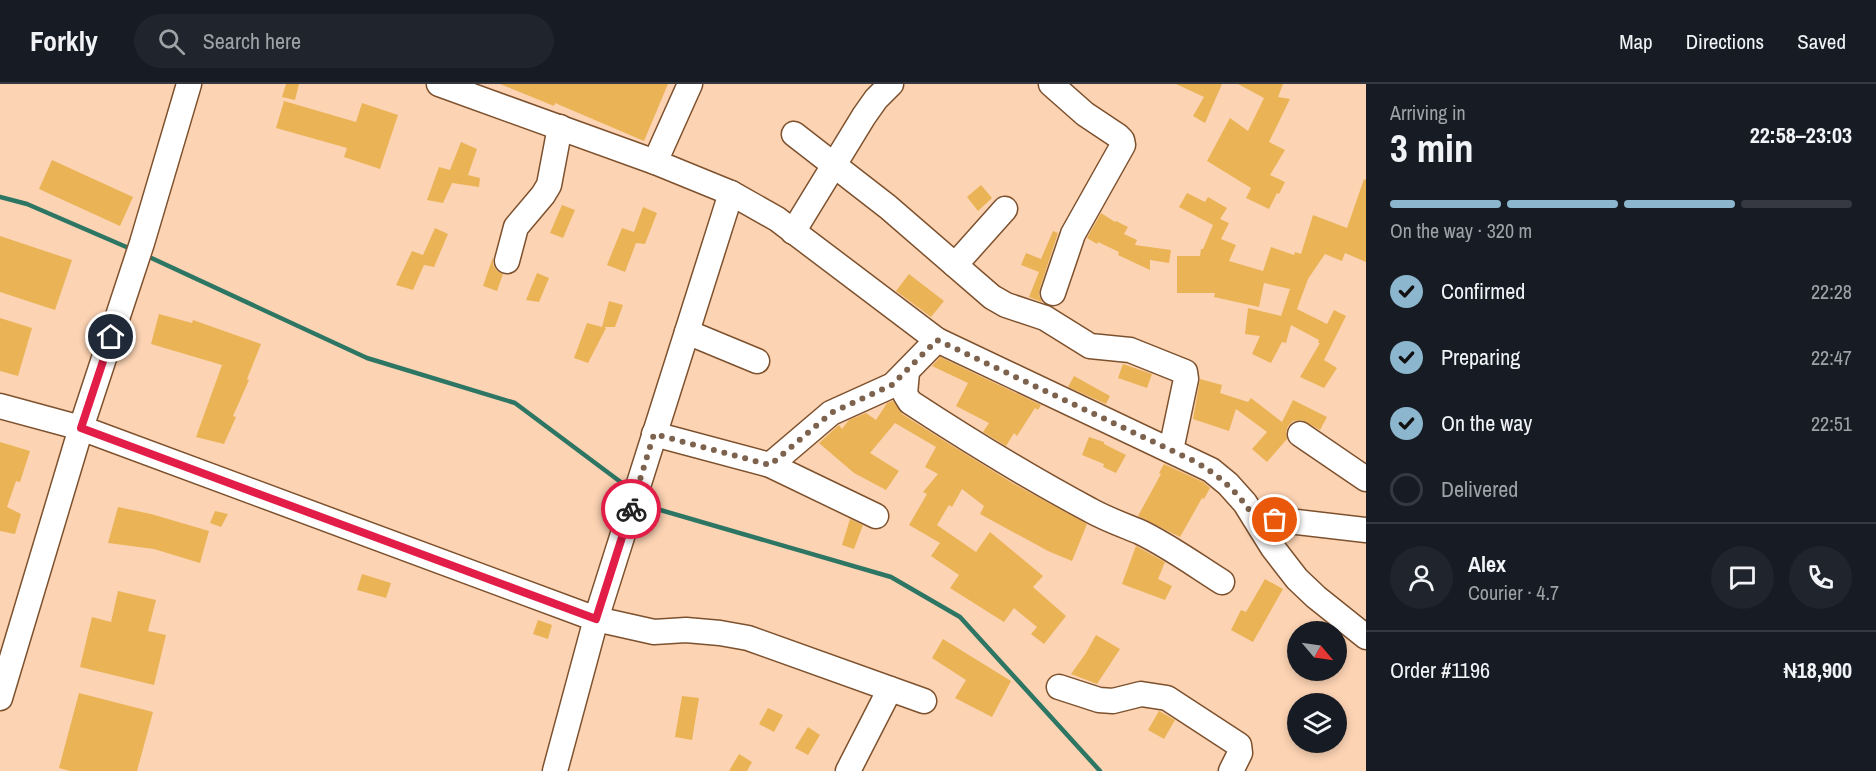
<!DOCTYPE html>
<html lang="en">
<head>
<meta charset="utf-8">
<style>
  :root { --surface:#171b24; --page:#20242c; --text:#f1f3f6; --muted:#9ea1a6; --line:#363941; --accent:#8bb6cd }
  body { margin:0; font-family:"Archivo Narrow",sans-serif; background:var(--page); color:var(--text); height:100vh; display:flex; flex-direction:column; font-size:22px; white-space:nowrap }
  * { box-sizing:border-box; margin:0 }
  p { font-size:20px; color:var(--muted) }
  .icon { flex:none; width:33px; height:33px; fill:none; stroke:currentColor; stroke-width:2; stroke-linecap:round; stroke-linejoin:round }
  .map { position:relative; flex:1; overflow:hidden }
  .side { display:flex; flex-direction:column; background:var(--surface); width:510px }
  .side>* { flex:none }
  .needle { width:39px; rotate:119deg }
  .fabs { position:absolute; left:1287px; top:537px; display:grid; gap:12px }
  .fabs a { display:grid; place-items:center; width:60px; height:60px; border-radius:50%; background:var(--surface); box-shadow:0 3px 9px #0003; font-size:30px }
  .pin { position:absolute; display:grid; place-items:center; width:51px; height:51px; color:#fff; margin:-26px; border:3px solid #fff; border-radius:50%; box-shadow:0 2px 6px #0007 }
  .courier { position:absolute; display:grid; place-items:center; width:60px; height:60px; margin:-30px; border:4px solid #e11d48; border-radius:50%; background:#fff; color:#222; box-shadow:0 2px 8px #0007 }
  .overview em { font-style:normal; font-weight:700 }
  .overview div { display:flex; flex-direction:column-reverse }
  .overview { display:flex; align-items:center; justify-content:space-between; height:102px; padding:0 24px }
  h1 { font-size:39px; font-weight:700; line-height:45px }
  .bar { display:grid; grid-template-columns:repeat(4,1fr); gap:9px 6px; align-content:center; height:72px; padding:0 24px }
  .bar i { height:8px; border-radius:4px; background:var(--line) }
  .bar .active { background:var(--accent) }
  .bar p { grid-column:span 4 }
  .line { display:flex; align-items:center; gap:15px; padding:0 24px; border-top:2px solid var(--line) }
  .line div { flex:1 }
  .round { display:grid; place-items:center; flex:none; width:63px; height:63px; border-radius:32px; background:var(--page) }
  ol { padding:0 24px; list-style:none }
  li { display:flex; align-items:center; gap:18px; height:66px }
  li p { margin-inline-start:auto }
  li .icon { padding:6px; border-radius:50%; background:var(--accent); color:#111; stroke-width:4 }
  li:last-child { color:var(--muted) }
  li i { width:33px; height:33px; border:3px solid var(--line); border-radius:50% }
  header { display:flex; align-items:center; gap:36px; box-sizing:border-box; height:84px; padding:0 30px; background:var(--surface); border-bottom:2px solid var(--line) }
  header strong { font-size:28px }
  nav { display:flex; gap:33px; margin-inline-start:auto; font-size:21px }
  .search { width:420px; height:54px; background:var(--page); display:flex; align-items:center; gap:15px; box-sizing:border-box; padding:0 21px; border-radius:33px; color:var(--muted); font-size:22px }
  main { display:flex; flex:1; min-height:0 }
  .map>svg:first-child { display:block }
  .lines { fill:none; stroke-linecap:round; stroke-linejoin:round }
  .stream { stroke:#2d7664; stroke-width:4.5 }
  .building { fill:#eab456 }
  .minor-casing { stroke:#7d512d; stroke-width:27 }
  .minor { stroke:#fff; stroke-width:24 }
  .done { stroke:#7d624d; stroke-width:6; stroke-dasharray:0 10.8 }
  .route { stroke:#e11d48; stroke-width:8 }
</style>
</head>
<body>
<header>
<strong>Forkly</strong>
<div class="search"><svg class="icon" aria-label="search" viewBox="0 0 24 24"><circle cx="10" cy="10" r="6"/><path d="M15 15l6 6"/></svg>Search here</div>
<nav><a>Map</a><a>Directions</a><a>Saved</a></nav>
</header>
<main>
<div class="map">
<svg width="1366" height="687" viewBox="0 0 1366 687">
  <rect width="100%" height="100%" fill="#fcd3b3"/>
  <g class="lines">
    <g class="stream">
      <path d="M0 113 27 120 131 165"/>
      <path d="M147 172 367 274 515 319 630 405"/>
      <path d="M642 413 657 425 891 493 960 533 1100 687"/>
    </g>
  </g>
  <g class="building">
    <path d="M286 0H299L295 16 282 13Z"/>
    <path d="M500 0H668L644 57 555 19 554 22Z"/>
    <path d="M1176 0H1222L1205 39 1193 32 1204 13Z"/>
    <path d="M1238 0H1283L1278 13 1290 15 1269 58 1285 66 1270 91 1285 98 1279 110 1277 109 1269 125 1246 114 1251 104 1207 77 1230 34 1248 47 1264 14Z"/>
    <path d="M284 17 356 38 362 19 398 31 380 85 344 73 347 64 276 44Z"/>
    <path d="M461 58 477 65 468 91 480 94 479 103 452 99 443 119 427 116 439 83 450 86Z"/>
    <path d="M52 76 133 113 120 142 39 105Z"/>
    <path d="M1364 95 1366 96V178L1345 169 1342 177 1325 170 1308 195 1297 225 1327 240 1334 226 1346 232 1324 276 1337 284 1324 304 1300 293 1320 259H1318L1319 256 1291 241 1286 259 1282 258 1271 279 1252 270 1260 252 1245 250 1248 224 1281 232 1290 205 1264 199 1259 223 1214 213 1215 209H1177V172H1200L1201 165H1203L1213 141 1179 123 1187 109 1205 118 1208 113 1227 124 1220 135 1229 139 1221 155 1236 161 1229 177 1263 187 1271 163 1294 171 1295 168 1301 170 1313 131 1347 144Z"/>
    <path d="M981 101 992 114 978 127 967 113Z"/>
    <path d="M562 121 575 126 563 154 550 149Z"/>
    <path d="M643 123 657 129 645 160 636 159 625 188 607 181 622 144 634 148Z"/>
    <path d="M1101 129 1115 138 1116 137 1128 143 1124 150 1137 156 1135 161 1171 166 1169 179 1150 176V186L1118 171 1119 168 1098 158 1097 160 1087 154Z"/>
    <path d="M435 144 448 150 434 183 424 181 413 206 396 201 412 167 423 171Z"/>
    <path d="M1053 147 1058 149 1040 204 1039 211 1042 218 1029 213 1039 188 1021 181 1026 169 1041 175Z"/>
    <path d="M0 152 72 176 55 226 0 208Z"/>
    <path d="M493 173V181L497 187 503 190 497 207 483 202Z"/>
    <path d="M537 189 549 194 539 218 526 216Z"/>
    <path d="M909 190 944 217 931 233 896 207Z"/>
    <path d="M609 217 623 221 615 243H604L606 244 588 279 574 274 587 239 602 243Z"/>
    <path d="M159 230 192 239 193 236 261 260 247 295 249 296 233 332 236 333 224 360 196 353 222 281 151 260Z"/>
    <path d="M0 234 32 244 18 292 0 287Z"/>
    <path d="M940 273 1041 321 1038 326 1035 324 1017 352 1014 349 1006 362 983 348 989 339 956 322 968 299 932 282Z"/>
    <path d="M1123 280 1152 290 1147 304 1118 294Z"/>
    <path d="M1074 292 1110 312 1106 320 1068 303Z"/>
    <path d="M1200 295 1222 301 1220 309 1248 318 1251 314 1282 338 1293 316 1327 333 1320 346 1302 336 1293 337 1288 342 1286 348 1287 355 1267 378 1252 365 1267 348 1236 325 1229 347 1193 335Z"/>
    <path d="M893 317 902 330 946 358 1014 400 1087 440 1072 477 1048 467 980 430 984 422 962 405 952 423 949 421 937 441 976 468 990 448 1043 492 1033 503 1066 532 1044 560 1031 550 1037 543 1014 524 1004 538 950 504 959 491 931 472 940 459 909 441 927 410 923 408 938 390 925 383 936 363 895 339 870 369 899 387 886 406 854 389 819 359 839 341 842 345 849 336 866 329 876 336 887 319Z"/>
    <path d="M1089 353 1104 358V360L1126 371 1116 389 1103 383 1104 380 1082 371Z"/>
    <path d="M0 358 30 367 20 398 16 397 7 423 21 430 15 450 0 447Z"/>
    <path d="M1164 380 1203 398 1210 404 1204 415 1202 414 1180 453 1138 432 1161 390 1159 389Z"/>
    <path d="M118 423 151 430 209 447 200 479 154 465 108 459Z"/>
    <path d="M215 427 228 430 221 443 210 439Z"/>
    <path d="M850 435 863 441 854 465 842 461Z"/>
    <path d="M1136 462 1165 478 1158 495 1172 502 1165 516 1122 500Z"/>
    <path d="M362 490 391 499 386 514 357 506Z"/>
    <path d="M1265 495 1283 505 1253 558 1231 546 1241 526 1246 528Z"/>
    <path d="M118 507 156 516 148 547 166 551 154 601 80 583 92 533 111 538Z"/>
    <path d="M538 536 552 541 548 555 533 550Z"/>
    <path d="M1096 551 1120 565 1097 600 1071 590 1086 569Z"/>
    <path d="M943 555 1011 597 992 633 955 614 966 596 932 574Z"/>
    <path d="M79 609 153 628 137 687H70L59 684Z"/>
    <path d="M682 612 699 614 692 656 675 653Z"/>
    <path d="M768 624 783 631 774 648 759 640Z"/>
    <path d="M1159 627 1175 636 1164 655 1148 646Z"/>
    <path d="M808 643 820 651 808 671 795 664Z"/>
    <path d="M739 670 752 678 747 687H729Z"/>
  </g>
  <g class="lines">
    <g class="minor-casing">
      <g id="minor">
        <path d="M439 0 655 78 731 109 777 135 937 256 1211 386 1228 400 1245 419 1273 464 1297 495 1316 513 1366 553"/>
        <path d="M1051 0 1085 30 1118 52 1122 56 1123 61 1073 150 1053 209"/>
        <path d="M794 50 888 123 992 213 1006 221 1045 234 1090 262 1130 266 1185 288 1186 295 1171 366"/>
        <path d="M655 78 690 0"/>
        <path d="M793 148 864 32 876 15 891 0"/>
        <path d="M507 177 516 143 543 111 549 101 560 43"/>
        <path d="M955 181 1005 125"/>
        <path d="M687 248 757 277"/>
        <path d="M907 288 905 310 910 318C968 356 1028 393 1090 426 1106 435 1123 441 1140 448 1169 462 1195 481 1222 498"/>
        <path d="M0 322 81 344 596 535 654 548 686 546 720 549 748 554 924 617"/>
        <path d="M654 350 770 381 876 432"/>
        <path d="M1300 350 1366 395"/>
        <path d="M770 381 831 329 893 301 937 256"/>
        <path d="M1254 433 1366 446"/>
        <path d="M1059 603 1099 616 1113 617 1141 610 1167 614 1239 661 1240 669 1231 687"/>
        <path d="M0 614 81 344 142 159 189 0"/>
        <path d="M555 687 596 535 731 109"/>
        <path d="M848 687 890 605"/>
      </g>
    </g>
    <use href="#minor" class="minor"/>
  </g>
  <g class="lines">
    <path class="done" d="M631 425 654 350 770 381 831 329 892 301 937 256 1192 376C1218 390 1238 408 1254 433L1275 436"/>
    <path class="route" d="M111 253 81 344 596 535 631 425"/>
  </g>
</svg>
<div class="fabs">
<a><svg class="needle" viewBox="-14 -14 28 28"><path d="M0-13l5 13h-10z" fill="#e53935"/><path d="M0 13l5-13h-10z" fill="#9ea1a6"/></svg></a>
<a><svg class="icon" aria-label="layers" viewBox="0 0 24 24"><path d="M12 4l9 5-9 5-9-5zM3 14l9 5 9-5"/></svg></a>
</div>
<div class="pin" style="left:1275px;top:436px;background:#ea580c"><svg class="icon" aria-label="bag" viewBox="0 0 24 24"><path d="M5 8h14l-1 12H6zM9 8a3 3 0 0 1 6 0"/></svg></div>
<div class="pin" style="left:111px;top:253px;background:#1f2937"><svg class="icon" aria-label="home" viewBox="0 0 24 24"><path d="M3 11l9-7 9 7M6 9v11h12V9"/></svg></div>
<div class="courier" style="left:631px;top:425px"><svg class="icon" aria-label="bike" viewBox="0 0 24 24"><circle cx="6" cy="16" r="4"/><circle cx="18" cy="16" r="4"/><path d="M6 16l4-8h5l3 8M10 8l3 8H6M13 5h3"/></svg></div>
</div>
<section class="side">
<div class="overview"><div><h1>3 min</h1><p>Arriving in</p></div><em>22:58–23:03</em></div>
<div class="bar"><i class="active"></i><i class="active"></i><i class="active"></i><i></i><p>On the way · 320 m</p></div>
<ol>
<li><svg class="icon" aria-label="check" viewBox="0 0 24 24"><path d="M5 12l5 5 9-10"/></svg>Confirmed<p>22:28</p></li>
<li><svg class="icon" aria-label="check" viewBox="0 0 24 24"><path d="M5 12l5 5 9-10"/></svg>Preparing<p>22:47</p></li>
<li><svg class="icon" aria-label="check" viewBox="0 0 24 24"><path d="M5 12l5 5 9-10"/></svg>On the way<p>22:51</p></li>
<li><i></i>Delivered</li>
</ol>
<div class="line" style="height:108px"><a class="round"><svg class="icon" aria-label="person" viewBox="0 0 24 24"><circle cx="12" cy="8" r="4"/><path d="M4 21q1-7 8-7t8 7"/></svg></a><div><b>Alex</b><p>Courier · 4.7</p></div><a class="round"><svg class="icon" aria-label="chat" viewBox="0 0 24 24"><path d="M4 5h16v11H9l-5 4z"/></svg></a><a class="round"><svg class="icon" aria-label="phone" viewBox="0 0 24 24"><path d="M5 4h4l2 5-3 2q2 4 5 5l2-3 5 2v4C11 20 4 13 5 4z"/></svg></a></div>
<div class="line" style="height:78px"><div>Order #1196</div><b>₦18,900</b></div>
</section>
</main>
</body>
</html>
